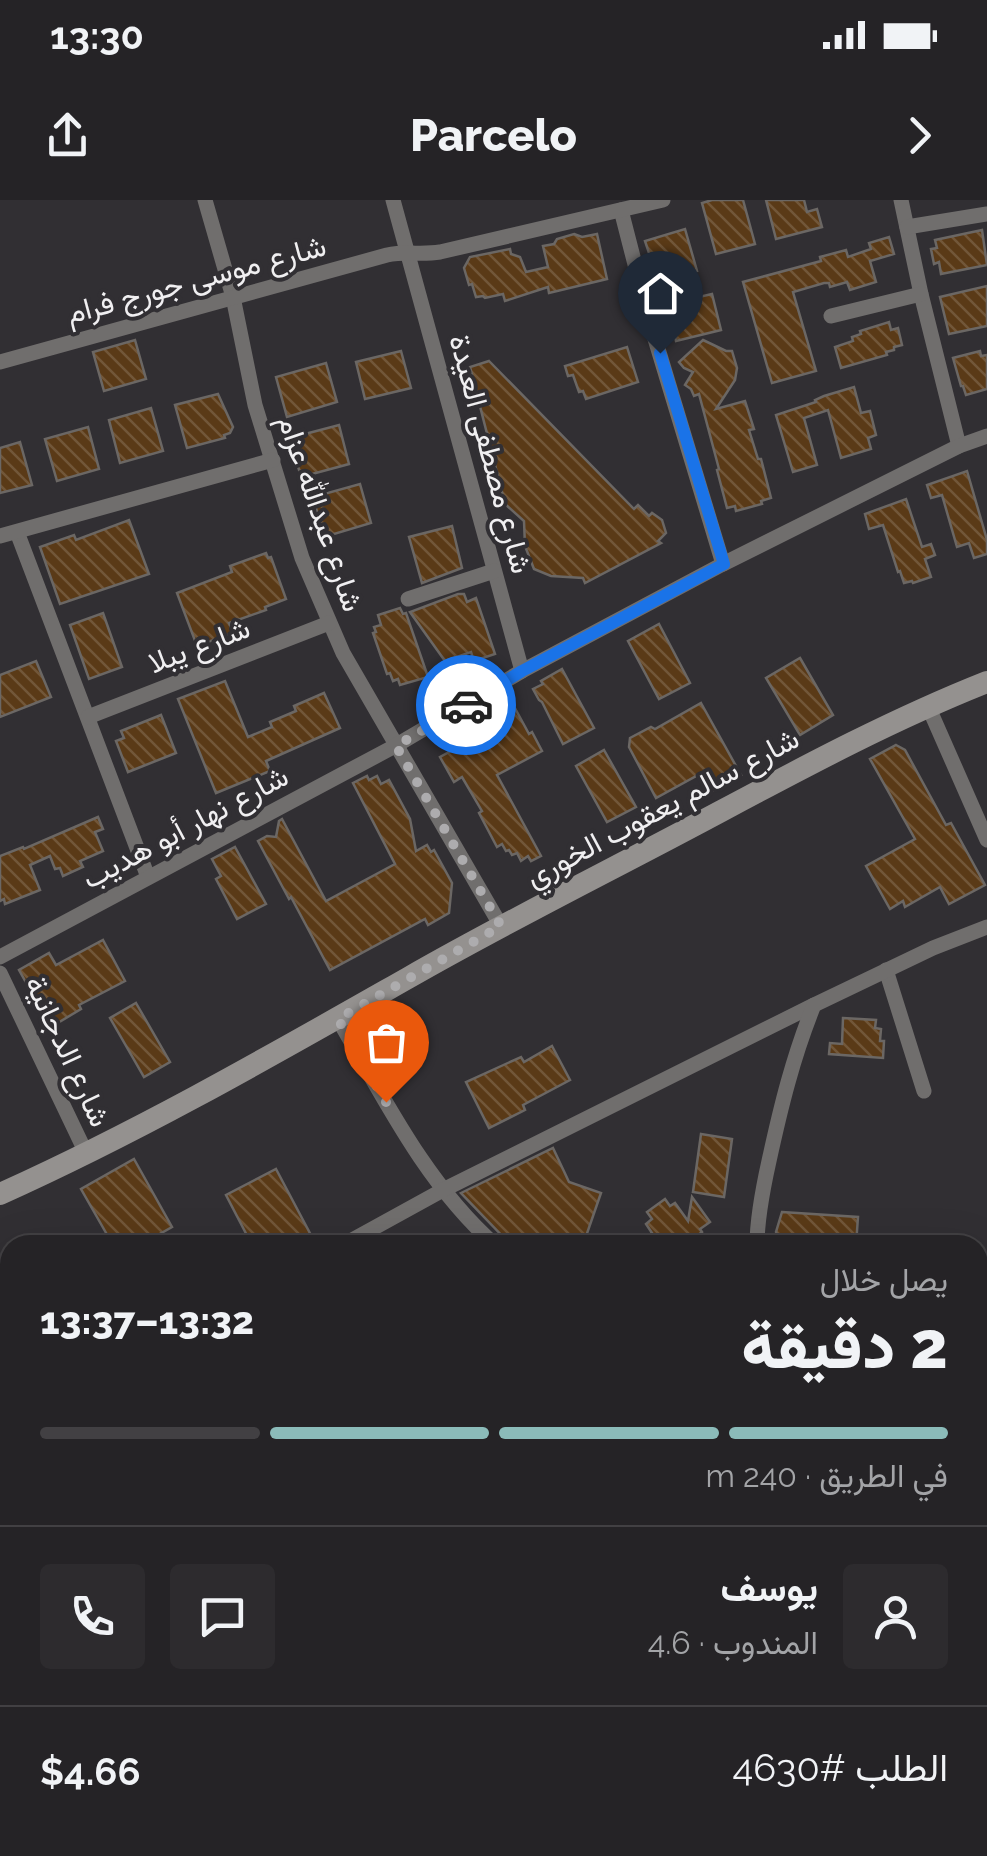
<!DOCTYPE html>
<html lang="ar">
<head>
<meta charset="utf-8">
<style>
  :root { --surface:#252326; --page:#2d2b2e; --text:#f1f3f6; --muted:#a3a4a7; --line:#424043; --accent:#8bbbb9 }
  body { margin:0; font-family:Raleway,Vazirmatn,sans-serif; background:var(--page); color:var(--text); direction:rtl; height:100vh; display:flex; flex-direction:column; font-size:38px; white-space:nowrap }
  * { box-sizing:border-box; margin:0 }
  p { font-size:32px; color:var(--muted) }
  .icon { flex:none; width:55px; height:55px; fill:none; stroke:currentColor; stroke-width:2; stroke-linecap:round; stroke-linejoin:round }
  .map { position:relative; flex:1; overflow:hidden; direction:ltr }
  .panel { position:absolute; left:0px; top:1035px; width:988px; height:622px; display:flex; flex-direction:column; background:var(--surface); border-radius:30px 30px 0 0; box-shadow:0 10px 40px #0002,0 0 0 2px var(--line); direction:rtl }
  .panel>* { flex:none }
  .pin { position:absolute; display:grid; place-items:center; width:85px; height:85px; color:#fff; margin:-102px -42px; border-radius:50% 50% 50% 0; rotate:-45deg; box-shadow:0 0 10px #0007 }
  .pin .icon { rotate:45deg }
  .courier { position:absolute; display:grid; place-items:center; width:100px; height:100px; margin:-50px; border:8px solid #1a73e8; border-radius:50%; background:#fff; color:#222; box-shadow:0 2px 12px #0007 }
  .overview em { font-style:normal; font-weight:800 }
  .overview div { display:flex; flex-direction:column-reverse }
  .overview { display:flex; align-items:center; justify-content:space-between; height:170px; padding:0 40px }
  h1 { font-size:65px; font-weight:800; line-height:75px }
  .bar { display:grid; grid-template-columns:repeat(4,1fr); gap:15px 10px; align-content:center; height:120px; padding:0 40px }
  .bar i { height:12px; border-radius:8px; background:var(--line) }
  .bar .active { background:var(--accent) }
  .bar p { grid-column:span 4 }
  .line { display:flex; align-items:center; gap:25px; padding:0 40px; border-top:2px solid var(--line) }
  .line div { flex:1 }
  .round { display:grid; place-items:center; flex:none; width:105px; height:105px; border-radius:10px; background:var(--page) }
  .status { display:flex; justify-content:space-between; align-items:center; height:70px; padding:0 50px; background:var(--surface); direction:ltr }
  .status svg { height:28px; fill:currentColor }
  header { display:flex; justify-content:space-between; align-items:center; height:130px; padding:0 40px; background:var(--surface); font-size:45px; font-weight:800 }
  .map>svg:first-child { display:block }
  .building { fill:url(#building-back-hatch); stroke:#6b6764; stroke-width:2.5 }
  .lines { fill:none; stroke-linecap:round; stroke-linejoin:round }
  .street { stroke:#706e6d; stroke-width:15 }
  .secondary { stroke:#94918f; stroke-width:22 }
  .done { stroke:#adacae; stroke-width:10; stroke-dasharray:0 18 }
  .route { stroke:#1a73e8; stroke-width:12 }
  .labels { text-anchor:middle; dominant-baseline:central; stroke-width:8; stroke-linejoin:round; paint-order:stroke }
  .street-label { font-size:30px; fill:#f0eff1; stroke:#312f33 }
</style>
</head>
<body>
<div class="status"><b>13:30</b><svg viewBox="0 0 49 12"><path d="M0 12V9h3v3zM5 12V6h3v6zM10 12V3h3v9zM15 12V0h3v12zM26 1h20v11H26zM47 4h2v5h-2z"/></svg></div>
<header><svg class="icon" aria-label="forward" viewBox="0 0 24 24"><path d="M9 5l7 7-7 7"/></svg>Parcelo<svg class="icon" aria-label="share" viewBox="0 0 24 24"><path d="M12 15V3M7 8l5-5 5 5M5 13v7h14v-7"/></svg></header>
<div class="map">
<svg width="987" height="1656" viewBox="0 0 987 1656">
  <defs>
    <pattern id="building-back-hatch" width="6" height="6" patternUnits="userSpaceOnUse" patternTransform="scale(2.5)"><rect width="6" height="6" fill="#5a3a17"/><path d="M-1 5l2 2M0 0l6 6M5-1l2 2" fill="none" stroke="#725739"/></pattern>
  </defs>
  <rect width="100%" height="100%" fill="#312f33"/>
  <g class="building">
    <path d="M712 0H743L755 44 716 54 702 3Z"/>
    <path d="M766 0H804L807 12 817 9 822 27 776 39Z"/>
    <path d="M685 29 697 71 659 83 645 41Z"/>
    <path d="M982 30 987 65 941 74 939 62 934 64 931 49 937 48 935 40Z"/>
    <path d="M574 34 582 37 597 34 607 79 549 93 548 87 505 101 503 94 485 98 483 96 476 97 472 84 469 85 464 68 470 57 510 49 511 54 520 57 526 72 548 67 543 46 554 44 557 39Z"/>
    <path d="M889 37 894 54 870 61 876 82 850 90 847 82 830 87 829 83H824L793 92 816 171 772 183 743 82 821 61 820 57 846 50 848 57 871 49 869 43Z"/>
    <path d="M987 86V126L949 134 940 97Z"/>
    <path d="M712 94 721 130 676 141 668 104Z"/>
    <path d="M889 122 891 130 898 128 902 145 894 147V150L886 152 887 155 841 168 835 147 853 141 852 137 861 134 860 131Z"/>
    <path d="M135 140 146 179 104 191 93 152Z"/>
    <path d="M703 140 726 151H732L737 168 735 180 716 209 745 201 754 229 749 230 758 259H761L771 298 761 301 762 304 736 311 735 306 727 308 717 270 719 269 699 194 694 196 691 189 685 185 693 172 684 168 679 162Z"/>
    <path d="M627 147 638 182 586 199 583 191 579 192 573 175 568 176 565 166Z"/>
    <path d="M401 151 411 188 365 199 356 162Z"/>
    <path d="M980 151 981 156 987 155V189L966 195 963 186H961L953 158Z"/>
    <path d="M489 161 634 309 638 305 649 316 652 313 662 320 666 333 658 341 661 343 585 383 583 378 551 376 534 369 525 346 524 321 505 304 470 167Z"/>
    <path d="M326 163 337 202 287 217 276 177Z"/>
    <path d="M854 187 861 213 870 211 876 235 868 238 871 249 841 258 828 210 804 218 817 265 793 272 776 215 816 202 815 200 824 196Z"/>
    <path d="M218 194 233 227 230 233 224 235 225 238 187 248 175 205Z"/>
    <path d="M151 208 163 251 120 263 109 220Z"/>
    <path d="M339 225 349 264 301 277 290 238Z"/>
    <path d="M88 227 99 269 57 281 45 239Z"/>
    <path d="M20 242 32 285 0 293V248Z"/>
    <path d="M967 271 987 340V354L974 358 969 343 957 347 942 295 931 298 927 285Z"/>
    <path d="M360 284 371 323 324 337 313 297Z"/>
    <path d="M906 299 922 347 931 344 935 355 925 359 931 377 913 383 912 381 904 383 900 371 898 372 883 325 869 329 865 314Z"/>
    <path d="M129 320 149 374 60 404 40 347 74 335 76 340Z"/>
    <path d="M452 326 462 368 422 383 409 337Z"/>
    <path d="M266 353 268 358 271 357 286 399 265 407 266 410 229 423 233 433 197 446 177 393 232 372 230 366Z"/>
    <path d="M458 394H464L467 402 476 398 495 454 474 461 471 452 445 461 410 412Z"/>
    <path d="M400 408 403 414 406 413 428 477 400 485 398 479 393 481 390 473 387 474 373 433 376 432 374 427 381 425 378 415Z"/>
    <path d="M103 413 122 467 89 479 70 425Z"/>
    <path d="M659 424 690 483 659 499 628 441Z"/>
    <path d="M800 458 833 515 800 535 766 478Z"/>
    <path d="M36 461 51 497 0 517V475Z"/>
    <path d="M562 469 594 528 563 544 542 502 539 500 533 489 543 484 541 481Z"/>
    <path d="M225 481 248 537 272 527 270 522 296 511 294 506 324 493 340 528 266 561 270 571 216 593 178 499Z"/>
    <path d="M510 499 529 534 532 532 542 551 497 575 541 656 531 661 528 656 521 661 517 653 512 655 509 650 506 651 502 644 497 647 479 613 482 611 462 577 454 582 440 557 449 552 440 536Z"/>
    <path d="M701 503 741 575 710 592 700 574 656 598 629 547 630 538 651 527 655 529Z"/>
    <path d="M161 515 176 553 128 572 116 541 124 538 121 531Z"/>
    <path d="M896 545 905 550 946 625 951 623 985 685 949 704 940 687 905 707 903 701 890 709 866 666 915 639 870 559Z"/>
    <path d="M604 550 636 607 607 622 576 566Z"/>
    <path d="M367 576 369 580 377 576 381 584 389 580 410 619 416 651 427 645 431 652 434 650 452 683 449 713 428 725 425 719 330 770 291 697 289 699 258 641 267 636 276 637 279 621 282 619 326 701 395 664 353 583Z"/>
    <path d="M98 617 103 629 95 632 103 651 80 661 83 667 63 676 60 668 55 669 50 656 30 665 40 690 5 704 4 699 0 701V656L23 647 24 649Z"/>
    <path d="M235 647 266 704 237 719 216 679 221 676 212 659Z"/>
    <path d="M103 740 125 781 79 805 81 809 51 827 19 770 49 753 56 765Z"/>
    <path d="M136 803 170 862 144 877 110 818Z"/>
    <path d="M843 818 876 820 875 828 881 829 880 841H884L883 858 829 854 830 843 842 844Z"/>
    <path d="M552 846 570 880 523 905 525 910 489 928 466 882 521 857 524 862Z"/>
    <path d="M701 934 732 939 724 997 693 992Z"/>
    <path d="M553 948 569 982 601 993 583 1045H511L461 993Z"/>
    <path d="M134 959 172 1027 140 1045H113L81 989Z"/>
    <path d="M276 969 313 1039 301 1045H252L226 995Z"/>
    <path d="M692 997 710 1022 700 1029 702 1032 685 1045H635L652 1033 646 1024 652 1019 647 1012 665 999 670 1006 675 1003 688 1021Z"/>
    <path d="M782 1012 858 1017 856 1045H781L776 1032Z"/>
  </g>
  <g class="lines">
    <g class="street">
      <path d="M205 0 233 97 255 205 302 358 343 453 501 726"/>
      <path d="M393 0 522 471"/>
      <path d="M901 0 921 94 959 246"/>
      <path d="M621 10 649 119 723 364"/>
      <path d="M907 27 987 14"/>
      <path d="M831 116 921 94"/>
      <path d="M0 162 387 55C405 51 422 55 440 52L663 0"/>
      <path d="M17 332 148 677"/>
      <path d="M0 336 273 260"/>
      <path d="M408 399 494 371"/>
      <path d="M928 506 987 640"/>
      <path d="M88 517 329 423"/>
      <path d="M0 757 395 546 522 471 723 364 959 246 987 236"/>
      <path d="M886 770 924 891"/>
      <path d="M0 773 86 953"/>
      <path d="M338 819C384 898 426 984 495 1045"/>
      <path d="M343 1045 443 990 814 805"/>
      <path d="M757 1045C757 1017 763 988 769 961 781 906 793 857 814 805L933 748 987 727"/>
      <path d="M978 1131H987"/>
      <path d="M383 1648 393 1656"/>
      <path d="M621 1648 626 1656"/>
      <path d="M848 1648 853 1656"/>
      <path d="M498 1656 515 1648"/>
    </g>
    <g class="secondary">
      <path d="M0 994C140 931 274 854 408 778 502 724 599 676 695 625 791 574 886 522 987 482"/>
      <path d="M0 1274 10 1295"/>
      <path d="M0 1336 10 1356"/>
      <path d="M178 1648 184 1656"/>
      <path d="M214 1648 220 1656"/>
    </g>
  </g>
  <g class="lines">
    <path class="done" d="M386 902 338 819 501 726 396 546 466 505"/>
    <path class="route" d="M466 505 522 471 724 364 660 153"/>
  </g>
  <g class="labels">
    <g class="street-label">
      <text transform="translate(196 79) rotate(-15)">شارع موسى جورج فرام</text>
      <text transform="translate(491 254) rotate(75)">شارع مصطفى العيدة</text>
      <text transform="translate(321 313) rotate(71)">شارع عبدالله عزام</text>
      <text transform="translate(199 445) rotate(-21)">شارع يبلا</text>
      <text transform="translate(662 607) rotate(-28)">شارع سالم يعقوب الخوري</text>
      <text transform="translate(185 627) rotate(-28)">شارع نهار أبو هديب</text>
      <text transform="translate(68 851) rotate(65)">شارع الدجانية</text>
    </g>
  </g>
</svg>
<div class="pin" style="left:386px;top:902px;background:#ea580c"><svg class="icon" aria-label="bag" viewBox="0 0 24 24"><path d="M5 8h14l-1 12H6zM9 8a3 3 0 0 1 6 0"/></svg></div>
<div class="pin" style="left:660px;top:153px;background:#1f2937"><svg class="icon" aria-label="home" viewBox="0 0 24 24"><path d="M3 11l9-7 9 7M6 9v11h12V9"/></svg></div>
<div class="courier" style="left:466px;top:505px"><svg class="icon" aria-label="car" viewBox="0 0 24 24"><path d="M5 17H2v-5l4-1 3-4h7l3 4 3 1v5h-3M9 17h6M6 11h13"/><circle cx="7" cy="17" r="2"/><circle cx="17" cy="17" r="2"/></svg></div>
<section class="panel">
<div class="overview"><div><h1>2 دقيقة</h1><p>يصل خلال</p></div><em>13:32–13:37</em></div>
<div class="bar"><i class="active"></i><i class="active"></i><i class="active"></i><i></i><p>في الطريق · 240 m</p></div>
<div class="line" style="height:180px"><a class="round"><svg class="icon" aria-label="person" viewBox="0 0 24 24"><circle cx="12" cy="8" r="4"/><path d="M4 21q1-7 8-7t8 7"/></svg></a><div><b>يوسف</b><p>المندوب · 4.6</p></div><a class="round"><svg class="icon" aria-label="chat" viewBox="0 0 24 24"><path d="M4 5h16v11H9l-5 4z"/></svg></a><a class="round"><svg class="icon" aria-label="phone" viewBox="0 0 24 24"><path d="M5 4h4l2 5-3 2q2 4 5 5l2-3 5 2v4C11 20 4 13 5 4z"/></svg></a></div>
<div class="line" style="height:130px"><div>الطلب #4630</div><b>$4.66</b></div>
</section>
</div>
</body>
</html>
